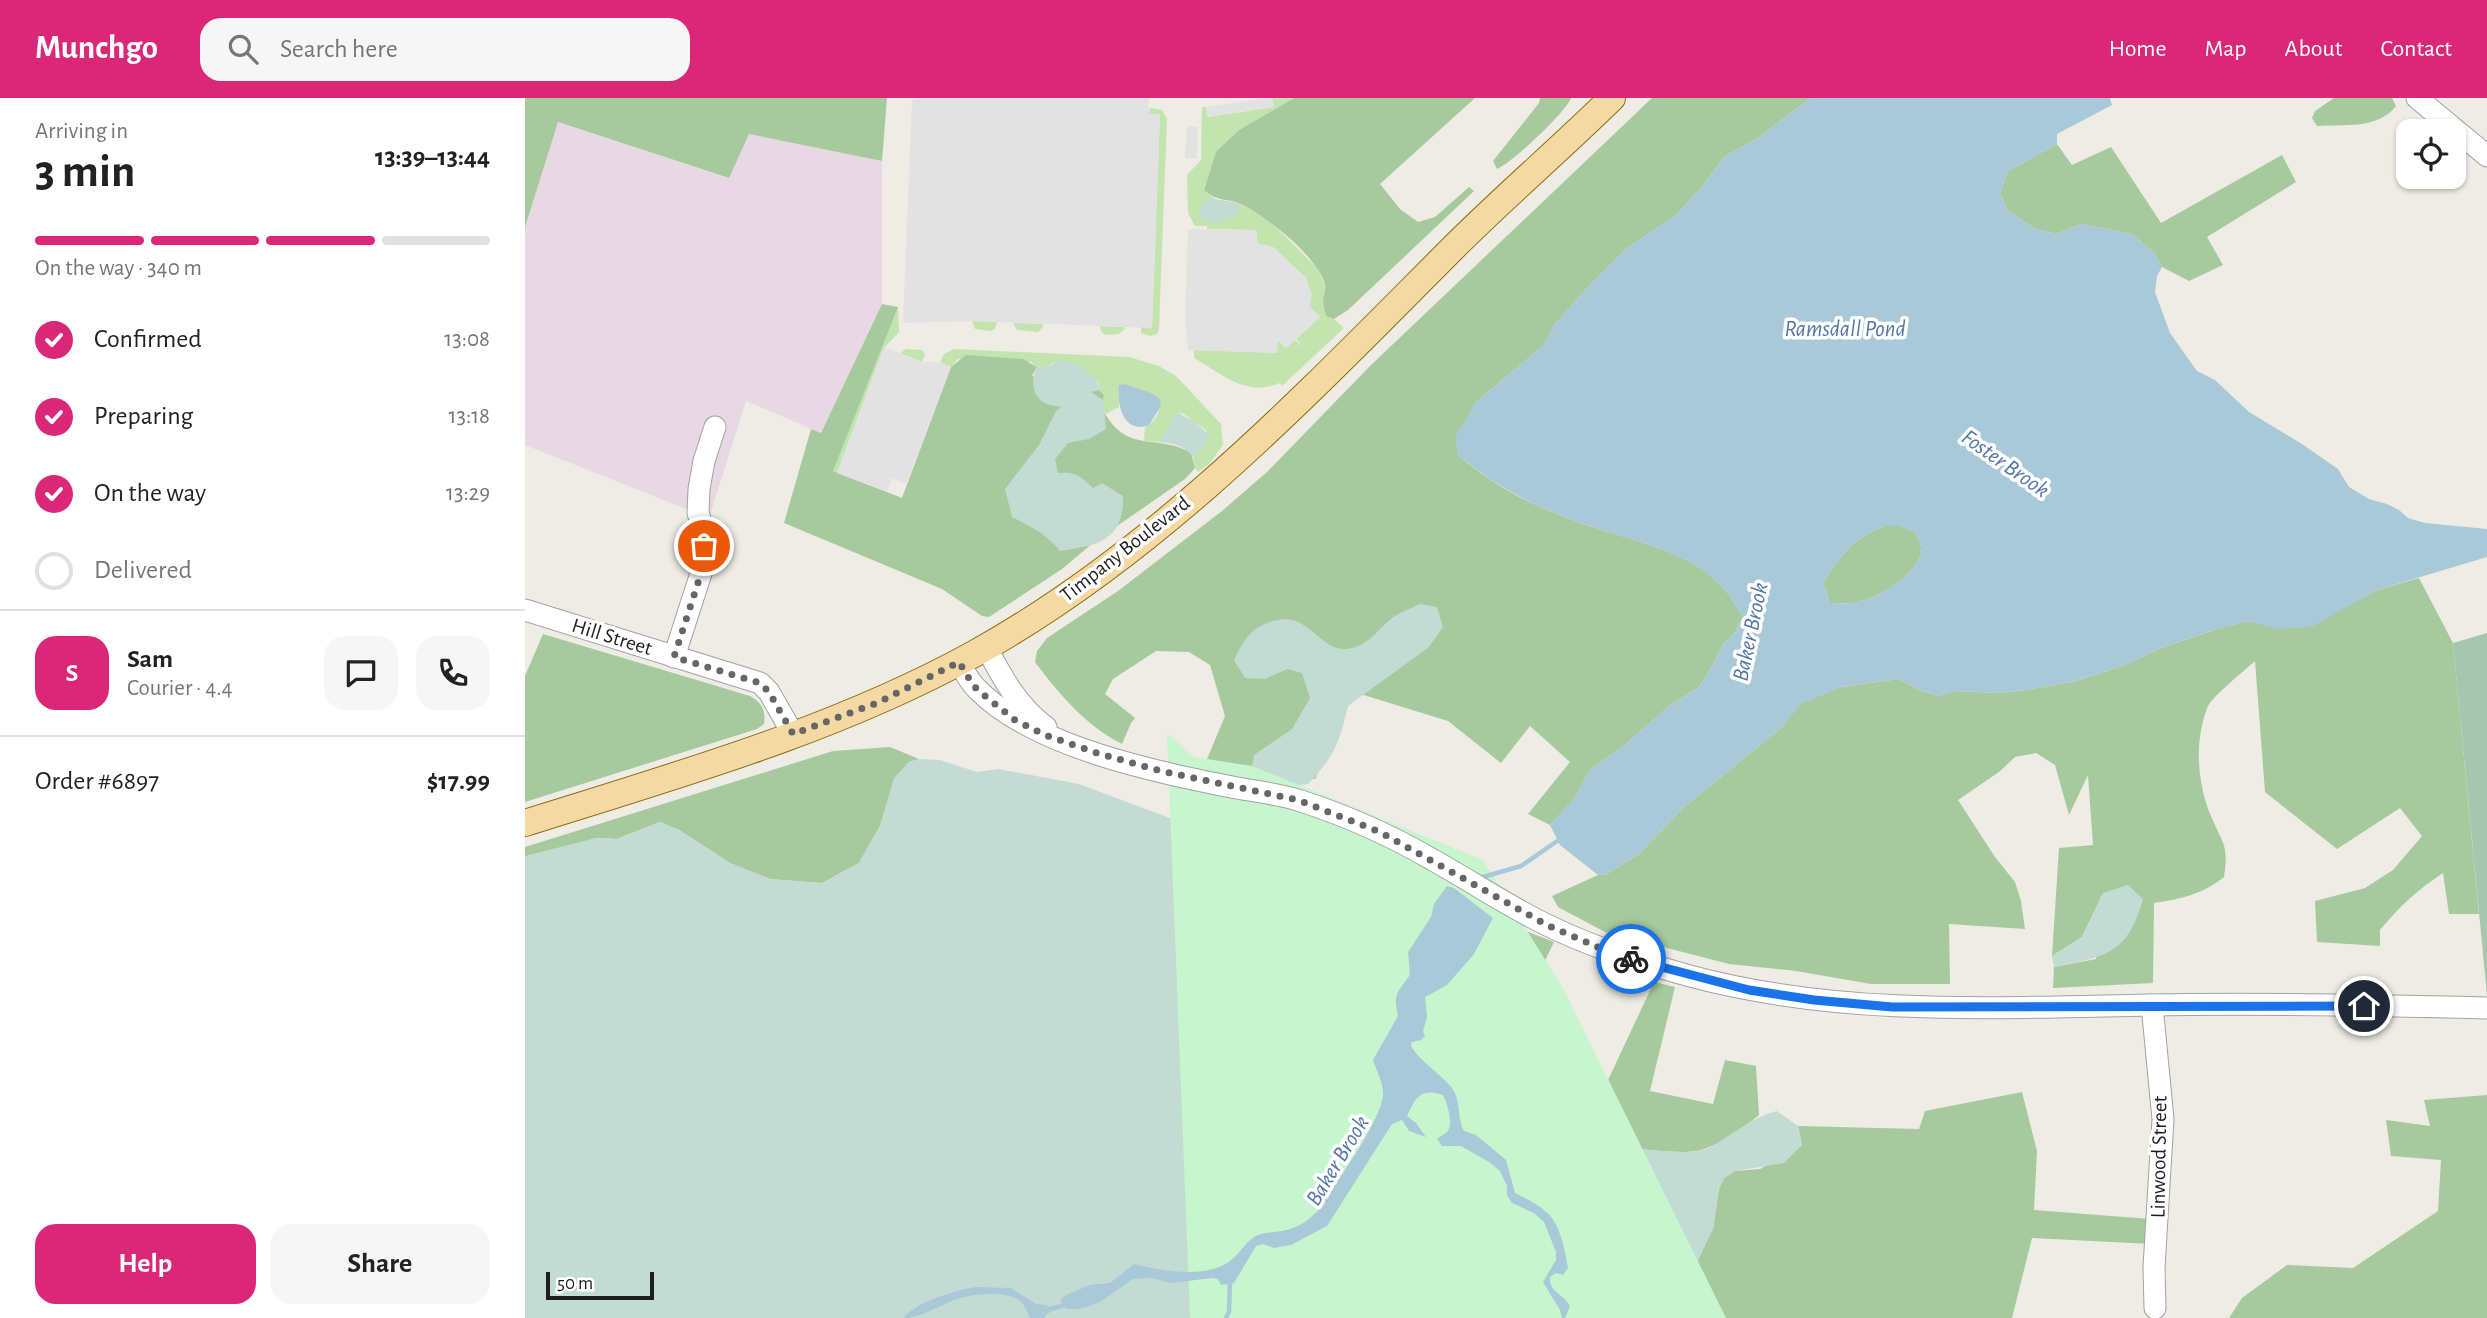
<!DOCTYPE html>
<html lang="en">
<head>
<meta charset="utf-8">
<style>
  :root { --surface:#fff; --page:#f6f6f6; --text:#222; --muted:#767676; --line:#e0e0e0; --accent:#db2777 }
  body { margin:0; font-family:"Alegreya Sans",sans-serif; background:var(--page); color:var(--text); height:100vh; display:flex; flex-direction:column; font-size:26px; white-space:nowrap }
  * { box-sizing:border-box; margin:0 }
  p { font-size:23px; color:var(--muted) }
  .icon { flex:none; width:38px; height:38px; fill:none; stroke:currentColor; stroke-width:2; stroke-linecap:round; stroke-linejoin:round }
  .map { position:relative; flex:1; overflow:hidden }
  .details { display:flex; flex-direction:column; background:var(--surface); width:525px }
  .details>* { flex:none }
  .controls { position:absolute; left:1871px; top:21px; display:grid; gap:14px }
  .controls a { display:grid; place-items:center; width:70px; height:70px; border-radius:14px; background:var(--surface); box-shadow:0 2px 5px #0004; font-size:35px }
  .scale { position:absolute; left:21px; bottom:18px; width:108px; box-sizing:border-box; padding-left:7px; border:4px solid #1e1e1e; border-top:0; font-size:19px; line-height:24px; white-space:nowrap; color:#1e1e1e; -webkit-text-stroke:5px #fff; paint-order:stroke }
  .pin { position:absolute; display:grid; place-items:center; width:60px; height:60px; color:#fff; margin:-30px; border:4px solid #fff; border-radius:50%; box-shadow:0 2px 7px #0007 }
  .courier { position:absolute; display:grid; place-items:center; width:70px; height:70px; margin:-35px; border:5px solid #1a73e8; border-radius:50%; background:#fff; color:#222; box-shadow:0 2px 9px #0007 }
  .headline em { font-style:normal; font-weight:600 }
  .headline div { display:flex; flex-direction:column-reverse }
  .headline { display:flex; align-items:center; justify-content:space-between; height:119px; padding:0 35px }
  h1 { font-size:46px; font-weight:600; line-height:52px }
  .bar { display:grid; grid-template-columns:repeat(4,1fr); gap:10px 7px; align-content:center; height:84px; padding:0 35px }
  .bar i { height:9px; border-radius:5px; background:var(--line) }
  .bar .current { background:var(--accent) }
  .bar p { grid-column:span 4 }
  .line { display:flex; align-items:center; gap:18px; padding:0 35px; border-top:2px solid var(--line) }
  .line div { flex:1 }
  .round { display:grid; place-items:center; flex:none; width:74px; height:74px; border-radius:21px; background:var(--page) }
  ol { padding:0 35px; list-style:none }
  li { display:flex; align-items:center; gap:21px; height:77px }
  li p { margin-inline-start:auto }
  li .icon { padding:7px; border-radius:50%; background:var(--accent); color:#fff; stroke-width:4 }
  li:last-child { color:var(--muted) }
  li i { width:38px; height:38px; border:4px solid var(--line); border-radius:50% }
  .action { display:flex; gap:14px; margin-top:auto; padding:14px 35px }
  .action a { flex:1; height:80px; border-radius:21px; background:var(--accent); color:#fff; font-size:28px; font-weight:600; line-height:80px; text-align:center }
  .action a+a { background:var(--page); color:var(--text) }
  header { display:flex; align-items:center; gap:42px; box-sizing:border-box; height:98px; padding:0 35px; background:var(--accent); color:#fff }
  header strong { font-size:33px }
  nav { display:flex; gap:38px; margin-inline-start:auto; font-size:24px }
  .search { width:490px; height:63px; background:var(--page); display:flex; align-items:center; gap:18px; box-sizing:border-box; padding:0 24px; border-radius:21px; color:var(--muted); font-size:26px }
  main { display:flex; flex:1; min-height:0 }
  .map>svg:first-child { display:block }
  .industrial { fill:#e7d8e3 }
  .grass { fill:#c4e4af }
  .forest { fill:#a6ca9d }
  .wetland { fill:#c3dbd2 }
  .cemetery { fill:#a8c5af }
  .park { fill:#c6f5ce }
  .parking { fill:#e2e2e2 }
  .water { fill:#a9c9d8; fill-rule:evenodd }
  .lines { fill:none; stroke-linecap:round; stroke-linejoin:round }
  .stream { stroke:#a9c9d8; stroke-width:4.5 }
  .minor-casing { stroke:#a2a2a2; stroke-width:23 }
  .major-casing { stroke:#8c6e0c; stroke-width:28 }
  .minor { stroke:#fff; stroke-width:21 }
  .major { stroke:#f4d9a4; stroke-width:26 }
  .done { stroke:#676664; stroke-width:7; stroke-dasharray:0 12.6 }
  .route { stroke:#1a73e8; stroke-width:9 }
  .labels { text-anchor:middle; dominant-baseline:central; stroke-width:7; stroke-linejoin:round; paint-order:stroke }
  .street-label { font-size:21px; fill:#1e1e1e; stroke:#fff }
  .water-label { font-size:23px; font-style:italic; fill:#5275a6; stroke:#fff }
</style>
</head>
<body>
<header>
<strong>Munchgo</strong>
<div class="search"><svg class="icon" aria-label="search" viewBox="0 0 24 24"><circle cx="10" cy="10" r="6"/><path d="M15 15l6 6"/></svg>Search here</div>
<nav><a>Home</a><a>Map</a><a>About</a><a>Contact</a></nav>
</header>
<main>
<section class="details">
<div class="headline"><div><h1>3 min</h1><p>Arriving in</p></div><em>13:39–13:44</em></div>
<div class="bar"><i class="current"></i><i class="current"></i><i class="current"></i><i></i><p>On the way · 340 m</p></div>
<ol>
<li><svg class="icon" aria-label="check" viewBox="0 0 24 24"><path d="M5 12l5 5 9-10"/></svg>Confirmed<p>13:08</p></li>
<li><svg class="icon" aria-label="check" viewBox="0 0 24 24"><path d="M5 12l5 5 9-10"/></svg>Preparing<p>13:18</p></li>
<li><svg class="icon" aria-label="check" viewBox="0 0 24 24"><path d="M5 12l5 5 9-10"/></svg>On the way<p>13:29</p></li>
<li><i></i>Delivered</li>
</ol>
<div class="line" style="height:126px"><b class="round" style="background:var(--accent);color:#fff">S</b><div><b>Sam</b><p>Courier · 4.4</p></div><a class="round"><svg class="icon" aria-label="chat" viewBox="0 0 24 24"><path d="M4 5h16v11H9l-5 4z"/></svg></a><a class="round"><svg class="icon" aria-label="phone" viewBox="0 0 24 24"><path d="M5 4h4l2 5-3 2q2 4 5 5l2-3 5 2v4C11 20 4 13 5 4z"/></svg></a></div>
<div class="line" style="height:91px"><div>Order #6897</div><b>$17.99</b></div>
<div class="action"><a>Help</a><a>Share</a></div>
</section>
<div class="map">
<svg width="1962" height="1220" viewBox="0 0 1962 1220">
  <rect width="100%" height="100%" fill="#eeece5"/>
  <path class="industrial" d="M32 24 203 80 224 36 357 63V206L296 335 221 303 184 420 0 347V129Z"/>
  <g class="grass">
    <path d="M747 0H769L714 32 692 54 679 91 690 101 684 100 715 109 713 105 740 118 792 170 801 189 798 204 801 218 809 221 819 230 757 288 755 285C720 299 699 277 669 260V252L752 255V241L761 250 770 242 779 250 771 241 795 219 785 209 781 180 748 149 733 146 731 132 682 131V128H670L663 115 662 77 676 62 677 9H681L683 19 748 9Z"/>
    <path d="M625 10 637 12 642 21 634 231 632 236 625 238 616 235V229H627L635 16H623Z"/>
    <path d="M373 209 374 234 359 250 312 375 307 372Z"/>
    <path d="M447 223 472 224 470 231 466 233 450 231Z"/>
    <path d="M488 225 518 226V229L513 234 492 232Z"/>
    <path d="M575 228 600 229V231L594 236 580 237 576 233Z"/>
    <path d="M381 251 397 252 400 256 397 264 375 255Z"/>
    <path d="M429 251 604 259 634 268 651 278 696 326 698 347 684 366 673 374 670 370 668 359 683 342 681 332 657 315 650 317 635 344 619 343 620 329C631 324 636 312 635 301L626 295 593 293 594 309 581 316 576 309 579 297 574 292 573 284 529 264 525 268 512 269 506 264 433 261 426 269 415 264 419 256Z"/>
  </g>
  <g class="forest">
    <path d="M0 0H362L357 63 224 36 204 80 33 24 0 129Z"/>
    <path d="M769 0H950L855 86 875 111 893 124 910 119 944 89 949 93 823 212 809 221 801 218C800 213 798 207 798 202 799 196 801 192 800 186 791 158 744 120 718 107 702 99 696 106 679 92L691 54 714 32Z"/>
    <path d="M1015 0H1046C1041 14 987 65 972 71L968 63 1014 5Z"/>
    <path d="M1127 0H1285L1233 40 1199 59 1177 89 1151 117 1101 151 1063 189 1030 226 1019 247 951 304 933 357C970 388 1000 404 1045 421 1094 441 1165 449 1200 492 1207 500 1212 510 1218 519L1210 535 1198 546 1189 565 1174 589 1143 609 1101 646 1065 672 1050 700 1025 727 1003 716 1045 664 1005 628 976 665 923 623 829 594 790 681 680 666 700 618 685 567 664 554 631 553 588 581 580 596 610 620 606 625 597 646C561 628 534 596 510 564L512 553 522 540 593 493 697 413 742 374 845 268Z"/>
    <path d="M1809 0H1867L1871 8C1852 32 1819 26 1792 28L1787 20 1790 13Z"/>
    <path d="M1532 46 1547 67 1586 49 1636 125 1757 57 1771 84 1682 139 1698 167 1664 183 1637 169 1630 156 1607 136 1556 126 1531 136 1510 131 1482 112 1475 95 1483 73Z"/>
    <path d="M357 206 373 209 308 373 377 400 426 269 441 257 498 261 512 269 507 278 555 300 567 293 574 292 579 297 576 310C581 317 586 326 593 332 614 350 641 339 666 355L670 370 660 381 569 444 537 471 464 519 457 518 417 491 259 425 286 331 296 335Z"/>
    <path d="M1359 428H1375L1390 434C1392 439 1396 445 1396 450 1397 476 1350 503 1327 505 1320 506 1312 505 1305 505L1298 485C1317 456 1326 442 1359 428Z"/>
    <path d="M1894 480 1928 545 1954 816H1924L1918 775C1892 792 1874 809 1855 832V848L1792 844 1790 803 1840 790 1868 772 1897 738 1875 710 1812 751 1740 694 1730 563C1720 572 1688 598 1683 608 1669 641 1672 686 1686 718 1698 747 1704 746 1699 779 1678 796 1656 801 1629 805L1628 885 1528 890 1529 869 1571 861 1578 795 1557 839 1527 858 1534 750 1568 747 1563 677 1544 717 1530 667 1511 655 1490 659 1474 674 1433 702 1470 759 1490 784 1496 803 1500 831 1424 826 1425 886H1346L1271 873 1204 866 1080 834 1033 809 1027 798 1073 777 1082 776 1114 756 1158 710 1256 630 1276 605 1316 589 1374 581 1396 593 1413 598 1430 593 1475 595 1501 592 1551 583 1600 567 1636 550 1692 531 1723 523 1735 525 1820 509 1852 492Z"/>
    <path d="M18 536 225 598C237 605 241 612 239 626L232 631 0 704V578Z"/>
    <path d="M365 649 394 661 384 664 370 680 355 728 334 765 297 785 243 781 205 765 154 732 135 724 92 741 71 740 0 761V749L308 653Z"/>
    <path d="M968 820 1029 844 1014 875 1069 1012 1129 884 1150 889 1125 993 1188 1006 1200 962 1231 968 1234 1017C1218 1030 1199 1044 1179 1051 1156 1060 1087 1046 1061 1043Z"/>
    <path d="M1497 994 1512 1053 1509 1112 1625 1121 1626 1146 1507 1140 1487 1220H1099L1188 1131 1194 1091 1199 1080 1210 1073 1235 1071 1277 1047 1273 1028 1394 1031 1400 1013Z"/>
    <path d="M1962 997V1220H1704L1717 1200 1762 1167 1828 1170 1913 1113 1916 1062 1866 1058 1861 1022 1905 1028 1899 1002Z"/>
  </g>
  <g class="wetland">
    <path d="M684 100 713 105 715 109 712 115C699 123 688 129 675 119 674 110 676 104 684 100Z"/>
    <path d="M534 262 551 266 571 280 574 292 566 294 578 302 581 331 564 341 543 345 530 361 533 375C552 374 555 378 568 390L577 385 598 398C599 443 573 447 535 453 523 437 505 428 487 419L480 391 514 347 531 313 537 309C533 308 524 308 520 305 507 298 505 282 512 269L525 268Z"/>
    <path d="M653 315 670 324 683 336V342L668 359C661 348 647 345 635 344L650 317Z"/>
    <path d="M895 506 912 509 918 529 904 549 823 608C814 645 810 658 783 686 758 689 746 686 727 668L729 657 767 631 785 600 777 575 762 571 740 581 720 580 709 562C718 544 725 530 745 524 786 509 793 558 827 550 846 546 856 527 870 518 878 513 887 510 895 506Z"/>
    <path d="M394 661 415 662 452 674 473 671 554 686 645 720 1061 1043C1086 1046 1159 1060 1181 1051 1206 1039 1226 1019 1252 1013L1273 1028 1277 1047 1259 1065 1210 1073 1199 1080 1194 1091 1188 1131 1170 1169 1099 1220H0V758L71 740 93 741 135 724 154 732 205 765 246 781 297 785 334 765 355 728 369 680 384 664Z"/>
    <path d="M1603 787 1618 801C1603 856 1580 859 1529 869L1527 858 1557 839 1578 795Z"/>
  </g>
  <path class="cemetery" d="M1962 535V897L1928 545Z"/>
  <path class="park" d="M642 635 669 659 727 668 958 762 1039 892 1201 1220H665Z"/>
  <g class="parking">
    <path d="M395 0H624L623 16H635L627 230 447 223 378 225 387 2Z"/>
    <path d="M739 0H747L749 9 682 19 681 9Z"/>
    <path d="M662 28 673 29 672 61 660 60Z"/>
    <path d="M663 131 731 132 733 146 748 149 781 180 787 196 785 209 795 219 761 250 753 241 752 255 663 252 660 223Z"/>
    <path d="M359 249 397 264H415L426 269 381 386 367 380 362 394 312 375Z"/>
  </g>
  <g class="water">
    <path d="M1285 0H1585L1587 7 1532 36V46L1483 73 1475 95 1482 112 1510 131 1531 136 1556 126 1607 136 1630 156 1637 169 1632 178 1630 194 1645 235 1672 273 1690 282 1724 314 1777 346 1813 371 1824 389 1844 401 1862 406 1874 412 1883 420 1900 425 1962 431V459L1852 492 1786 529 1753 531 1723 523 1692 531 1636 550 1600 567 1551 583 1501 592 1475 595 1430 593 1413 598 1396 593 1374 581 1316 589 1276 606 1256 630 1158 710 1114 756 1082 776 1073 777 1035 747 1025 727 1050 700 1065 672 1101 646 1143 609 1174 589 1189 565 1198 546 1210 535 1218 519C1212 510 1207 500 1200 492 1164 449 1094 441 1045 421 1000 404 970 387 933 357L930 339 951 304 1019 247 1030 226 1063 189 1101 151 1151 117 1177 89 1199 59 1233 40ZM1359 428H1375L1390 434C1392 439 1396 445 1396 450 1397 476 1350 503 1327 505 1320 506 1312 505 1305 505L1298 485C1317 456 1326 442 1359 428Z"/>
    <path d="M600 286 626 295 635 301 636 308 624 327C599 337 591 306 594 287Z"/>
    <path d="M922 788 929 790 968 820 949 856 922 887 900 899 902 919 898 933 900 938 896 942 887 944 886 948C895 964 915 975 926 989 936 1000 932 1020 939 1033L951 1037 981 1062 990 1095C1000 1100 1012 1106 1020 1113 1035 1124 1040 1152 1043 1170L1038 1177 1031 1175 1025 1179C1024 1195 1038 1195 1045 1208L1040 1220H1037L1035 1212 1018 1184 1031 1162V1154L1019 1124 1009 1115 987 1105 982 1097V1088L975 1073 964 1064 936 1048H917L912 1041C915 1038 919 1037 922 1034 929 1026 922 1005 918 997 896 990 891 998 882 1018L891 1025 901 1039 884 1033 877 1022 867 1026 802 1128 766 1147 749 1150 738 1146 731 1148 709 1185 696 1187 693 1181 687 1180 646 1185 626 1180 608 1181 575 1204 555 1211H541L535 1202 541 1197 565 1187 585 1185 609 1166C636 1173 681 1181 705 1163 716 1155 720 1143 733 1137 743 1133 754 1135 765 1131 776 1128 784 1121 792 1114 807 1090 861 1018 858 993 857 983 851 971 848 962L873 918C868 895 872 895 885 877L883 854 906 819 909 806Z"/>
    <path d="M451 1189 486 1190 511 1206 522 1207 525 1214 518 1220H505C502 1214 499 1205 494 1202 478 1192 445 1196 429 1202 412 1209 395 1220 378 1220 391 1204 431 1192 451 1189Z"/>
  </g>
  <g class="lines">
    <g class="stream">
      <path d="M958 779 996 768 1038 739"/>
      <path d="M522 1212 544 1206"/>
      <path d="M701 1220 704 1214 705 1183"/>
    </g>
    <g class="minor-casing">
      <g id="minor">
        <path d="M1892 0 1962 58"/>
        <path d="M0 512 235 585 244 594 268 636"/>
        <path d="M461 549C477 579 493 609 521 629"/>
        <path d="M149 559 180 463 179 433 173 415 174 391 179 363 190 329"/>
        <path d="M434 564C439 573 444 583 452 591 510 650 632 674 712 690 733 694 756 696 776 703 822 718 867 738 908 762 946 783 981 807 1020 826 1066 849 1115 864 1165 878 1314 918 1469 910 1623 907 1736 905 1849 907 1962 910"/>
        <path d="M1627 907 1638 1021 1629 1169 1630 1210"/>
      </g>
    </g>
    <g class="major-casing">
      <path id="major" d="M0 725C152 677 309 633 449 556 633 454 780 298 927 151 979 99 1035 51 1087 0"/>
    </g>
    <use href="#minor" class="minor"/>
    <use href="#major" class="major"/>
  </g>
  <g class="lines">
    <path class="done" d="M179 448 180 463 149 559 235 585 244 594 268 636 352 605 434 564 448 587 455 594 490 622 520 637 572 655 636 673 773 702 855 734 1022 827 1082 853 1106 861"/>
    <path class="route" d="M1106 861 1224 892 1289 902 1367 909 1839 908"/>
  </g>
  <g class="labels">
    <g class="street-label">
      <text transform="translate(600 451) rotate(-38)">Timpany Boulevard</text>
      <text transform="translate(87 539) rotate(17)">Hill Street</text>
      <text transform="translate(1634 1059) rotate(-89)">Linwood Street</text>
    </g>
    <g class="water-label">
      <text x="1320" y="231">Ramsdall Pond</text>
      <text transform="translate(1480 366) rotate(35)">Foster Brook</text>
      <text transform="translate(1226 534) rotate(-78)">Baker Brook</text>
      <text transform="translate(813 1063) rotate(-59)">Baker Brook</text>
    </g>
  </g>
</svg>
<div class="controls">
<a><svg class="icon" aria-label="locate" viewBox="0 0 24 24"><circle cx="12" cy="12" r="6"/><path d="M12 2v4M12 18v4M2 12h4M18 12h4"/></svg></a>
</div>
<div class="scale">50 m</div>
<div class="pin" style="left:179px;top:448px;background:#ea580c"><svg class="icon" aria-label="bag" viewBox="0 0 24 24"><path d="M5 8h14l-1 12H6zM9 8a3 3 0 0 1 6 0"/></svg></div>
<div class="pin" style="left:1839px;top:908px;background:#1f2937"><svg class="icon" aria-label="home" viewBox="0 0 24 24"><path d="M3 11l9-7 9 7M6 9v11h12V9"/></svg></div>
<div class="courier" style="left:1106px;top:861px"><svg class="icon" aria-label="bike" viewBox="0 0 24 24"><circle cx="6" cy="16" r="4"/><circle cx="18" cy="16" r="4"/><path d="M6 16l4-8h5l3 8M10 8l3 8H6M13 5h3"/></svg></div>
</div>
</main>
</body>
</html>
